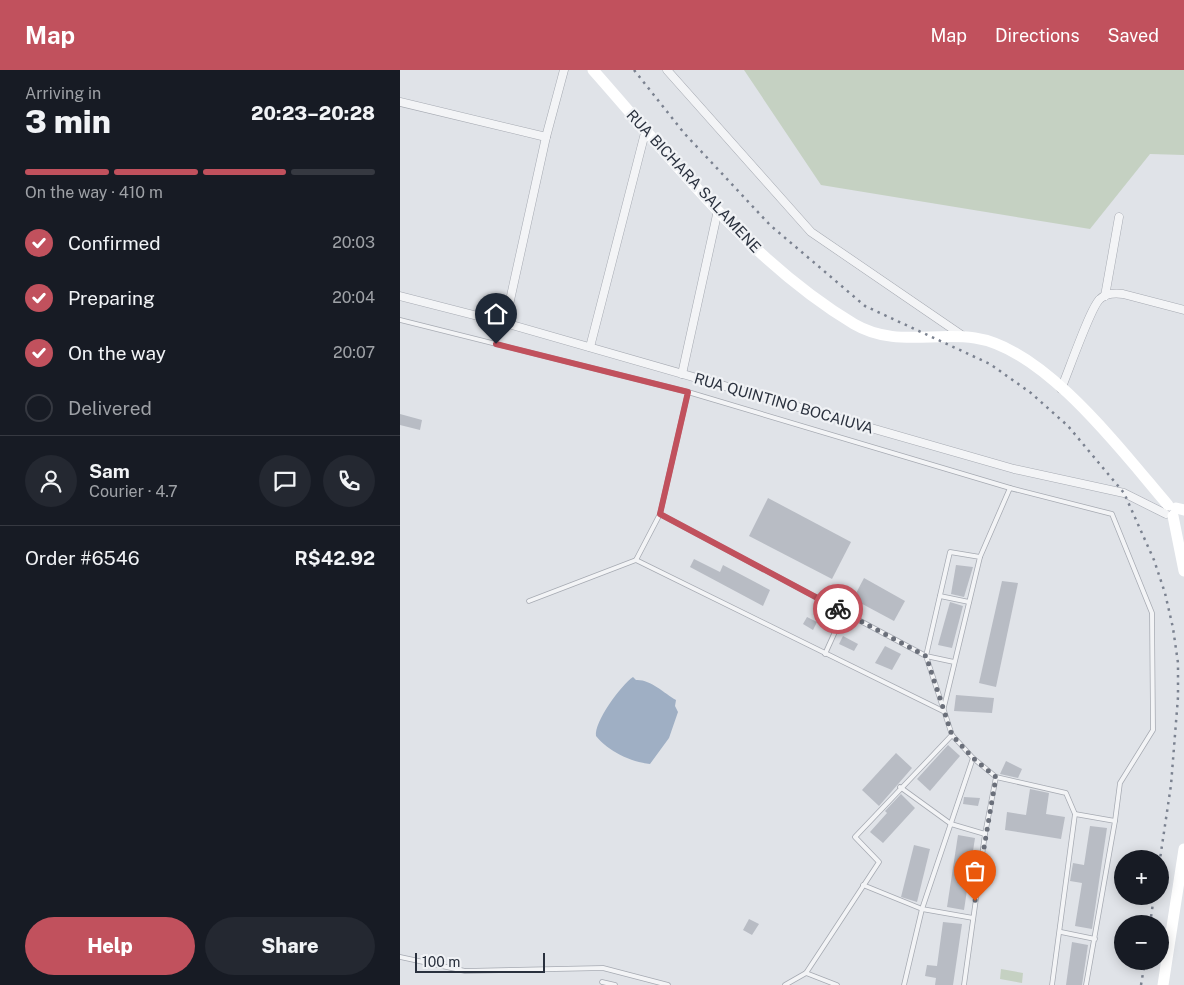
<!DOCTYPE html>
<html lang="en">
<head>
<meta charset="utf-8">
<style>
  :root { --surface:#171b24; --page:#242831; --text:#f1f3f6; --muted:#9ea1a6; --line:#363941; --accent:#c1515d }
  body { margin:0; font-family:"Public Sans",sans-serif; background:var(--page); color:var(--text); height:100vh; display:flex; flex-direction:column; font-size:19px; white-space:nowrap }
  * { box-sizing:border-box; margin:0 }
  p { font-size:16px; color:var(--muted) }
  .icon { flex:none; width:28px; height:28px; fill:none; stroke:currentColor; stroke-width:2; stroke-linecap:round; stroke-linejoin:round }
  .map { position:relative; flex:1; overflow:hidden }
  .details { display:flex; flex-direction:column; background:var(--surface); width:400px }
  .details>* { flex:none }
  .fabs { position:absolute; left:714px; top:780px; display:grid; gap:10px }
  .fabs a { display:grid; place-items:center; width:55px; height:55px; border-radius:50%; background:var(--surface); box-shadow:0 2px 12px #0003; font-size:25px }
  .scale { position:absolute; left:15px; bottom:12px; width:130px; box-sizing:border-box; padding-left:5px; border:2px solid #2a313e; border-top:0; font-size:14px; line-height:18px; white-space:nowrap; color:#2a313e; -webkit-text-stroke:4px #f0f2f5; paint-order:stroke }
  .pin { position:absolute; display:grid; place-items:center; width:42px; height:42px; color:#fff; margin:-51px -21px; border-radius:50% 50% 50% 0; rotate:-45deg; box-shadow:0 0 5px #0007 }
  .pin .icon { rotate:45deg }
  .courier { position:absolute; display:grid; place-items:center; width:50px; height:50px; margin:-25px; border:4px solid #c1515d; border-radius:50%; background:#fff; color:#222; box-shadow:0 1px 6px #0007 }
  .overview em { font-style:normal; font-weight:800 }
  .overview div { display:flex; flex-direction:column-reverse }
  .overview { display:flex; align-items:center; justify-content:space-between; height:85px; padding:0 25px }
  h1 { font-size:32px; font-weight:800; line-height:38px }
  .bar { display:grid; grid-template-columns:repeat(4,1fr); gap:8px 5px; align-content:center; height:60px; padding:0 25px }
  .bar i { height:6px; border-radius:4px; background:var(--line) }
  .bar .current { background:var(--accent) }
  .bar p { grid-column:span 4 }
  .line { display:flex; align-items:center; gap:12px; padding:0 25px; border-top:1px solid var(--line) }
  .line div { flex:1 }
  .round { display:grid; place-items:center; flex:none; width:52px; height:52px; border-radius:26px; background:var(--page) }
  ol { padding:0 25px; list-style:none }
  li { display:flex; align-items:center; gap:15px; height:55px }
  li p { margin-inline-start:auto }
  li .icon { padding:5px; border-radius:50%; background:var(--accent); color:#fff; stroke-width:4 }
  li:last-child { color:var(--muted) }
  li i { width:28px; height:28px; border:2px solid var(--line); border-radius:50% }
  .action { display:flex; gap:10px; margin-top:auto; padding:10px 25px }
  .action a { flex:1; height:58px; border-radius:30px; background:var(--accent); color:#fff; font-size:20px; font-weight:800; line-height:58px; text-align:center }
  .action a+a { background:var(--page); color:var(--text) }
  header { display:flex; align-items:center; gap:30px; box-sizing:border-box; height:70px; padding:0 25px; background:var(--accent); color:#fff }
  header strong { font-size:24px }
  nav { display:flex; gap:28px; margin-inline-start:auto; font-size:18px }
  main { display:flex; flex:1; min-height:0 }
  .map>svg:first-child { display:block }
  .green { fill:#c5d1c2 }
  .water { fill:#9fafc4 }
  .building { fill:#b8bcc4 }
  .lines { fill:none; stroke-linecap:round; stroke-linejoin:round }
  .lane-casing { stroke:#a6aab2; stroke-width:5.5 }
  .street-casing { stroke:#a6aab2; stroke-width:9 }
  .lane { stroke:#f3f4f6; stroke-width:4 }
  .street { stroke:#f3f4f6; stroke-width:8 }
  .secondary { stroke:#fff; stroke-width:11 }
  .rail { stroke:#7b8290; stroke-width:2.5; stroke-dasharray:2.5 5; stroke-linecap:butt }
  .done { stroke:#6a6f7a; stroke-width:5; stroke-dasharray:0 9 }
  .route { stroke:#c1515d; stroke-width:6 }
  .labels { text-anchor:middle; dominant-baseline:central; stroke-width:4.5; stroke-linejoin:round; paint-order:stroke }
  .street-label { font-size:15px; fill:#2a313e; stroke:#f0f2f5 }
</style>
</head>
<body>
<header>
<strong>Map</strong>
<nav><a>Map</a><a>Directions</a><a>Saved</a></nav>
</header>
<main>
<section class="details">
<div class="overview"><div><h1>3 min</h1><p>Arriving in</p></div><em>20:23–20:28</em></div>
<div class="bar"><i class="current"></i><i class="current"></i><i class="current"></i><i></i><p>On the way · 410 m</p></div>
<ol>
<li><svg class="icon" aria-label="check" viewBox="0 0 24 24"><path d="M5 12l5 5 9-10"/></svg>Confirmed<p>20:03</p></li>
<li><svg class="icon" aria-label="check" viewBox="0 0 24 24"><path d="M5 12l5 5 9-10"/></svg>Preparing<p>20:04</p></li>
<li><svg class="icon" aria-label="check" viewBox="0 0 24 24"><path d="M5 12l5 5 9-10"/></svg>On the way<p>20:07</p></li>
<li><i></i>Delivered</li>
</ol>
<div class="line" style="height:90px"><a class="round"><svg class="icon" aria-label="person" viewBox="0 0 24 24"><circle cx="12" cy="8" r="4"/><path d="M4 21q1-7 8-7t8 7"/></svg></a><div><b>Sam</b><p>Courier · 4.7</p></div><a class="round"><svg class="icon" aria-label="chat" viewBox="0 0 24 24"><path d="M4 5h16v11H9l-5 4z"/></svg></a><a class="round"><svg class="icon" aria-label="phone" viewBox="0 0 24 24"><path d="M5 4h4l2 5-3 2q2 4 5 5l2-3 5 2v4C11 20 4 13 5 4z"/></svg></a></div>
<div class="line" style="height:65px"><div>Order #6546</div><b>R$42.92</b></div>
<div class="action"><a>Help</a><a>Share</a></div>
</section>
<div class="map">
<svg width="784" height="915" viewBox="0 0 784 915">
  <rect width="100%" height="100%" fill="#e0e3e8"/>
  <g class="green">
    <path d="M344 0H784V85L750 84 690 159 421 115Z"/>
    <path d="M601 899 623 903 622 913 600 909Z"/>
  </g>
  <path class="water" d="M233 607 236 610C250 609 264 623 276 630L275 636 278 642 269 668 250 694C231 692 208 681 196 666 194 652 221 615 233 607Z"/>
  <g class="building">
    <path d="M0 344 22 350 20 360 0 355Z"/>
    <path d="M368 428 451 472 432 509 349 466Z"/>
    <path d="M294 489 320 502 323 495 370 520 363 536 290 497Z"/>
    <path d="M556 495 573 497 564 527 551 524Z"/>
    <path d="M464 508 505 531 494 551 453 529Z"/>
    <path d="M602 511 618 513 596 617 579 613Z"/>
    <path d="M550 532 563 536 552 578 538 575Z"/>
    <path d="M407 547 417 552 413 560 403 554Z"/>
    <path d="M443 566 458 574 454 581 439 574Z"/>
    <path d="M485 576 501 584 492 600 475 593Z"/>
    <path d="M556 625 594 628 592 643 554 641Z"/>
    <path d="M548 675 560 686 530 721 517 709Z"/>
    <path d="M496 683 512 698 479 736 462 720Z"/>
    <path d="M606 691 622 699 618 708 600 704Z"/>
    <path d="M630 719 649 723 646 744 665 747 661 769 605 760 607 742 626 745Z"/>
    <path d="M501 724 515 738 483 773 470 762 487 743 485 741Z"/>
    <path d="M564 727 580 728 578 736 563 734Z"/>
    <path d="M690 756 707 758 692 859 675 856 682 813 670 811 673 793 684 795Z"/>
    <path d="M558 765 575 768 564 840 547 837Z"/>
    <path d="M514 775 530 779 517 832 501 827Z"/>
    <path d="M349 849 359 854 352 865 343 860Z"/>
    <path d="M543 852 562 854 553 915H535L536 908 525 906 527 895 537 896Z"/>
    <path d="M672 872 688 875 682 915H666Z"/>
  </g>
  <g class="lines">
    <g class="lane-casing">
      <g id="lane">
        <path d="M0 250 288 322 260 444 236 490"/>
        <path d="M288 322 610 418"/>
        <path d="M260 444 526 586 552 665 455 767 479 792 406 903 385 915"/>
        <path d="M580 487 610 418 712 444 752 543 753 660 720 713 715 751"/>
        <path d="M540 526 569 532"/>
        <path d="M129 531 236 490 543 641 580 487 550 482 526 586 554 592"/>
        <path d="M425 584 444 542"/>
        <path d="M552 665 573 688 596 707 666 723 675 744 652 915"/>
        <path d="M500 717 551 754 585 764"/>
        <path d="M675 744 715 751 686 915"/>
        <path d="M463 815 522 839 573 848"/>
        <path d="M661 862 695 869"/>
        <path d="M0 887 65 901 203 898 268 915"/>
        <path d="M406 903 437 915"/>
        <path d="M202 912 215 915"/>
        <path d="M504 915 522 839 573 688"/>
        <path d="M564 915 585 764 596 707"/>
      </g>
    </g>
    <g class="street-casing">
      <g id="street">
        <path d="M267 0 411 162 563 266"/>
        <path d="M0 32 146 67"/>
        <path d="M0 226 105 253 614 399 724 423 766 444"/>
        <path d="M705 226 719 147"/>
        <path d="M105 253 146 67 164 0"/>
        <path d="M190 277 246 59"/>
        <path d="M282 304 318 140"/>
        <path d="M661 319C668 303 691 236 700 229 706 223 715 223 723 224L784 240"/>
      </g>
    </g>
    <use href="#lane" class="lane"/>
    <use href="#street" class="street"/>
    <g class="secondary">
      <path d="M193 0C273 90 349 191 454 254 493 277 533 262 575 268 645 278 724 384 768 435"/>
      <path d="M776 438 784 440"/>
      <path d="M773 446 784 501"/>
      <path d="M763 915 784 779"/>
    </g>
    <g class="rail">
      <path d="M234 0 284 63 370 155 465 236 590 294 631 323 668 356 724 423 754 490 765 523 773 558 778 593V627L771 715 760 789"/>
      <path d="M750 854 754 826"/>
      <path d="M741 915 745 891"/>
    </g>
  </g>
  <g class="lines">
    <path class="done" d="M438 539 526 586 552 665 573 688 596 707 575 831"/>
    <path class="route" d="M96 274 288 322 260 444 438 539"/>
  </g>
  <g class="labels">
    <g class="street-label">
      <text transform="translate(294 111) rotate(47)">RUA BICHARA SALAMENE</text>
      <text transform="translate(384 333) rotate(16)">RUA QUINTINO BOCAIUVA</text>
    </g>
  </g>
</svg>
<div class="fabs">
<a>+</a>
<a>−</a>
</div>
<div class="scale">100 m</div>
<div class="pin" style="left:575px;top:831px;background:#ea580c"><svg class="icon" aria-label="bag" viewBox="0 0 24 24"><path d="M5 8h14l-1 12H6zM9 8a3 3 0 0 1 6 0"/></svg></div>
<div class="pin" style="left:96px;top:274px;background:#1f2937"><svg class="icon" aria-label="home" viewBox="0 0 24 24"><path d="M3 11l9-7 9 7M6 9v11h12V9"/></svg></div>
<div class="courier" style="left:438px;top:539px"><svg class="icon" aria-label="bike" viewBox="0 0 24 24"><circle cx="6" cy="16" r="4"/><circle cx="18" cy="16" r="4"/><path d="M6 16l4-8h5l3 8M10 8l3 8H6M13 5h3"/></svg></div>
</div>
</main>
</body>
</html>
